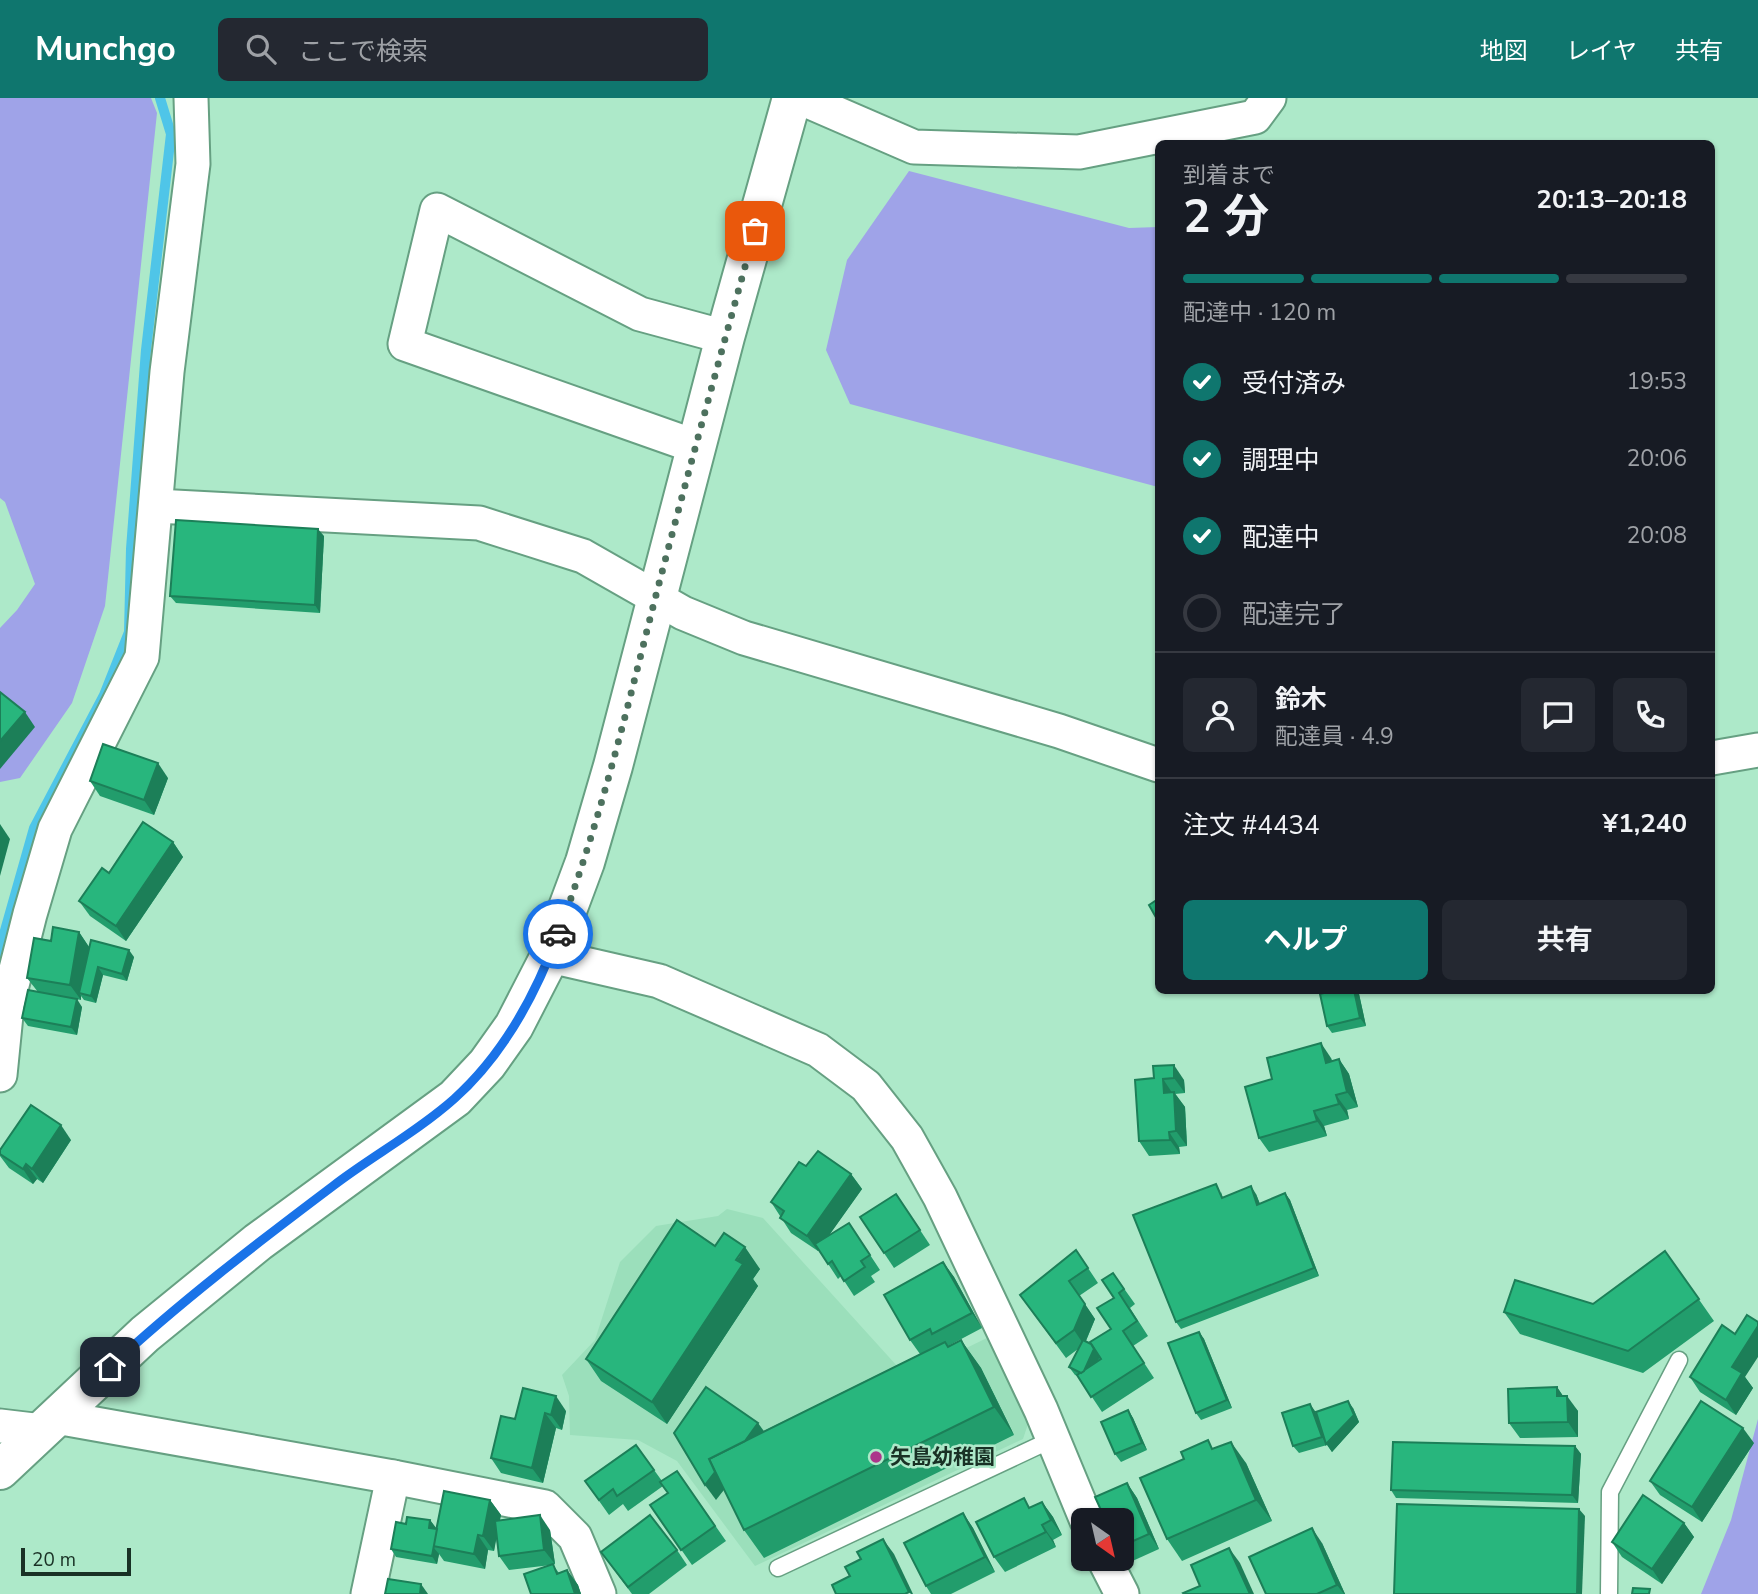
<!DOCTYPE html>
<html lang="ja">
<head>
<meta charset="utf-8">
<style>
  :root { --surface:#171b24; --page:#242831; --text:#f1f3f6; --muted:#9ea1a6; --line:#363941; --accent:#0f766e }
  body { margin:0; font-family:"Nunito Sans","Noto Sans JP",sans-serif; background:var(--page); color:var(--text); height:100vh; display:flex; flex-direction:column; font-size:26px; white-space:nowrap }
  * { box-sizing:border-box; margin:0 }
  p { font-size:23px; color:var(--muted) }
  .icon { flex:none; width:38px; height:38px; fill:none; stroke:currentColor; stroke-width:2; stroke-linecap:round; stroke-linejoin:round }
  .map { position:relative; flex:1; overflow:hidden }
  .details { position:absolute; left:1155px; top:42px; width:560px; height:854px; display:flex; flex-direction:column; background:var(--surface); border-radius:10px; box-shadow:0 2px 5px #0004 }
  .details>* { flex:none }
  .needle { width:46px; rotate:146deg }
  .controls { position:absolute; left:1071px; top:1410px; display:grid; gap:14px }
  .controls a { display:grid; place-items:center; width:63px; height:63px; border-radius:10px; background:var(--surface); box-shadow:0 2px 5px #0004; font-size:35px }
  .scale { position:absolute; left:21px; bottom:18px; width:110px; box-sizing:border-box; padding-left:7px; border:4px solid #193125; border-top:0; font-size:19px; line-height:24px; white-space:nowrap; color:#193125; -webkit-text-stroke:5px #ade9c9; paint-order:stroke }
  .pin { position:absolute; display:grid; place-items:center; width:60px; height:60px; color:#fff; margin:-30px; border-radius:14px; box-shadow:0 4px 10px #0006 }
  .courier { position:absolute; display:grid; place-items:center; width:70px; height:70px; margin:-35px; border:5px solid #1a73e8; border-radius:50%; background:#fff; color:#222; box-shadow:0 2px 9px #0007 }
  .head em { font-style:normal; font-weight:700 }
  .head div { display:flex; flex-direction:column-reverse }
  .head { display:flex; align-items:center; justify-content:space-between; height:119px; padding:0 28px }
  h1 { font-size:46px; font-weight:700; line-height:52px }
  .bar { display:grid; grid-template-columns:repeat(4,1fr); gap:10px 7px; align-content:center; height:84px; padding:0 28px }
  .bar i { height:9px; border-radius:5px; background:var(--line) }
  .bar .on { background:var(--accent) }
  .bar p { grid-column:span 4 }
  .line { display:flex; align-items:center; gap:18px; padding:0 28px; border-top:2px solid var(--line) }
  .line div { flex:1 }
  .round { display:grid; place-items:center; flex:none; width:74px; height:74px; border-radius:10px; background:var(--page) }
  ol { padding:0 28px; list-style:none }
  li { display:flex; align-items:center; gap:21px; height:77px }
  li p { margin-inline-start:auto }
  li .icon { padding:7px; border-radius:50%; background:var(--accent); color:#fff; stroke-width:4 }
  li:last-child { color:var(--muted) }
  li i { width:38px; height:38px; border:4px solid var(--line); border-radius:50% }
  .primary-button { display:flex; gap:14px; margin-top:auto; padding:14px 28px }
  .primary-button a { flex:1; height:80px; border-radius:10px; background:var(--accent); color:#fff; font-size:28px; font-weight:700; line-height:80px; text-align:center }
  .primary-button a+a { background:var(--page); color:var(--text) }
  header { display:flex; align-items:center; gap:42px; box-sizing:border-box; height:98px; padding:0 35px; background:var(--accent); color:#fff }
  header strong { font-size:33px }
  nav { display:flex; gap:38px; margin-inline-start:auto; font-size:24px }
  .search { width:490px; height:63px; background:var(--page); display:flex; align-items:center; gap:18px; box-sizing:border-box; padding:0 24px; border-radius:10px; color:var(--muted); font-size:26px }
  .map>svg:first-child { display:block }
  .built { fill:#9bdfbb }
  .green { fill:#9fa3e8 }
  .lines { fill:none; stroke-linecap:round; stroke-linejoin:round }
  .stream { stroke:#4fc5e8; stroke-width:10 }
  .lane-casing { stroke:#66a082; stroke-width:19 }
  .street-casing { stroke:#66a082; stroke-width:37 }
  .secondary-casing { stroke:#66a082; stroke-width:42 }
  .lane { stroke:#fff; stroke-width:16 }
  .street { stroke:#fff; stroke-width:33 }
  .secondary { stroke:#fff; stroke-width:38 }
  .wall { fill:#229d6c }
  .shaded-wall { fill:#1c7f58 }
  .building { fill:#28b67d; stroke:#1c7f58; stroke-width:2 }
  .done { stroke:#4d715e; stroke-width:7; stroke-dasharray:0 12.6 }
  .route { stroke:#1a73e8; stroke-width:9 }
  .poi-dot { fill:#ac358b; stroke:#ade9c9; stroke-width:2.5 }
  .labels { text-anchor:middle; dominant-baseline:central; stroke-width:5; stroke-linejoin:round; paint-order:stroke }
  .poi-label { font-size:21px; font-weight:bold; fill:#193125; stroke:#ade9c9; text-anchor:start }
</style>
</head>
<body>
<header>
<strong>Munchgo</strong>
<div class="search"><svg class="icon" aria-label="search" viewBox="0 0 24 24"><circle cx="10" cy="10" r="6"/><path d="M15 15l6 6"/></svg>ここで検索</div>
<nav><a>地図</a><a>レイヤ</a><a>共有</a></nav>
</header>
<div class="map">
<svg width="1758" height="1496" viewBox="0 0 1758 1496">
  <rect width="100%" height="100%" fill="#ade9c9"/>
  <path class="built" d="M727 1111 763 1120 907 1279 991 1238 1028 1326 1023 1341 755 1468 677 1363 638 1342 570 1337 569 1298 562 1277 595 1242 620 1164 656 1128 718 1118Z"/>
  <g class="green">
    <path d="M0 0H151L157 15 105 508 72 605 20 680 0 684V530L17 512 35 486 5 404 0 400Z"/>
    <path d="M909 73 1129 130 1158 129V389L850 306 826 252 847 162Z"/>
    <path d="M1758 1321V1496H1701L1731 1422Z"/>
  </g>
  <g class="lines">
    <path class="stream" d="M0 860 2 843 34 730 104 597 129 534 131 451 146 252 171 36 160 0"/>
    <g class="lane-casing">
      <g id="lane">
        <path d="M778 1470 1053 1341"/>
        <path d="M1609 1496 1610 1394 1679 1262"/>
      </g>
    </g>
    <g class="street-casing">
      <g id="street">
        <path d="M801 0 914 49 1079 54 1255 19 1269 0"/>
        <path d="M697 349 405 246 437 112 640 216 725 239"/>
        <path d="M156 408 479 425 583 458 683 515 744 540 1059 633 1158 667"/>
        <path d="M1712 660 1758 652"/>
        <path d="M550 858 659 883 818 952 866 988 907 1040 940 1099 1041 1312 1087 1423"/>
        <path d="M0 977 7 907 30 816 55 731 142 559 167 274 193 66 191 0"/>
        <path d="M56 1319 393 1379 545 1409 575 1439 599 1496"/>
        <path d="M0 1328 42 1333"/>
        <path d="M1104 1461 1122 1496"/>
        <path d="M368 1496 393 1379"/>
      </g>
    </g>
    <g class="secondary-casing">
      <path id="secondary" d="M0 1372 145 1236 258 1144 455 1000 487 966 514 928 550 858 585 764 613 668 725 239 792 0"/>
    </g>
    <use href="#lane" class="lane"/>
    <use href="#street" class="street"/>
    <use href="#secondary" class="secondary"/>
  </g>
  <g class="wall">
    <path d="M324 438 320 515 176 505 170 498Z"/>
    <path d="M168 680 154 717 100 698 90 683Z"/>
    <path d="M173 744 183 759 126 843 90 818 79 803 109 775Z"/>
    <path d="M79 834 89 849 134 859 127 883 103 877 96 905 84 902 81 898V902L55 897 82 909 77 937 28 928 22 920 38 894 27 880 51 843Z"/>
    <path d="M1354 892H1356L1359 896 1366 928 1332 935 1327 928Z"/>
    <path d="M1331 960 1332 963 1339 961 1349 976 1358 1009 1347 1012 1349 1021 1324 1028 1327 1038 1269 1054 1259 1040 1272 981Z"/>
    <path d="M1153 968 1184 982 1185 995 1175 996 1185 1009 1187 1048 1179 1049 1180 1056 1149 1058 1139 1043 1154 980Z"/>
    <path d="M71 1042 43 1085 37 1081 33 1086 9 1070 0 1058V1052Z"/>
    <path d="M806 1068 851 1076 862 1091 829 1137 849 1125 880 1172 871 1178 875 1184 854 1198 841 1178 838 1181 819 1152 818 1153 791 1135 771 1104Z"/>
    <path d="M1221 1094 1223 1100 1256 1096 1260 1106 1285 1095 1290 1102 1319 1178 1181 1231 1176 1224Z"/>
    <path d="M896 1096 930 1147 894 1170 884 1155Z"/>
    <path d="M715 1148 760 1171 753 1181 758 1188 667 1326 601 1283 586 1261Z"/>
    <path d="M1076 1152 1098 1185 1079 1198 1095 1221 1086 1243 1091 1246 1111 1231 1114 1200 1113 1175 1135 1206 1130 1210 1148 1238 1133 1248 1154 1280 1102 1314 1078 1278 1075 1277 1069 1269 1078 1251 1066 1260 1020 1197Z"/>
    <path d="M1665 1153 1714 1223 1643 1275 1520 1236 1504 1214 1593 1206Z"/>
    <path d="M943 1164 954 1179 982 1230 948 1248 961 1242 981 1270 1014 1337 764 1460 744 1432 724 1391 716 1402 764 1333 920 1256 910 1242Z"/>
    <path d="M1199 1234 1204 1241 1232 1310 1201 1322 1196 1315Z"/>
    <path d="M1735 1236 1745 1279 1753 1290 1736 1317 1700 1294 1690 1279Z"/>
    <path d="M1557 1289 1563 1298 1578 1313V1339L1520 1340 1509 1325Z"/>
    <path d="M1353 1310 1359 1324 1332 1354 1327 1347 1299 1355 1293 1348 1315 1313 1324 1338Z"/>
    <path d="M1128 1312 1133 1320 1147 1352 1121 1364 1115 1356Z"/>
    <path d="M566 1313 562 1332 556 1330 543 1385 501 1375 491 1360 515 1321Z"/>
    <path d="M1754 1345 1702 1424 1660 1397 1650 1383Z"/>
    <path d="M636 1347 662 1383 677 1373 726 1443 692 1467 650 1407 668 1395 663 1388 628 1413 623 1406 609 1417 585 1383Z"/>
    <path d="M1575 1348 1581 1356 1578 1405 1396 1400 1391 1392Z"/>
    <path d="M1214 1351 1246 1365 1272 1423 1182 1463 1167 1441Z"/>
    <path d="M1127 1385 1137 1400 1159 1451 1128 1465 1122 1456V1423Z"/>
    <path d="M490 1402 501 1417 499 1423 550 1432 555 1466 553 1467 559 1475 567 1472 578 1487 581 1496H531L551 1467 509 1472 499 1458 496 1439 494 1453 488 1452 485 1471 444 1463 439 1456 437 1466 396 1459 391 1451 406 1426 430 1422 436 1430 435 1431Z"/>
    <path d="M1042 1404 1053 1419 1062 1437 1053 1442 1056 1449 1005 1474 994 1459 1031 1410Z"/>
    <path d="M963 1415 973 1430 995 1474 951 1496H931L926 1488Z"/>
    <path d="M1684 1425 1694 1439 1662 1486 1622 1459 1612 1444Z"/>
    <path d="M1322 1445 1345 1496H1266Z"/>
    <path d="M677 1452 687 1467 649 1496H632L601 1454Z"/>
  </g>
  <g class="shaded-wall">
    <path d="M318 431 324 438 320 515 315 507Z"/>
    <path d="M25 614 35 629 0 671V643Z"/>
    <path d="M158 665 168 680 154 717 144 702Z"/>
    <path d="M0 726 10 741 0 778Z"/>
    <path d="M173 744 183 759 126 843 116 828Z"/>
    <path d="M79 834 89 849 79 895 81 898V902L70 887Z"/>
    <path d="M129 852 134 859 127 883 122 876Z"/>
    <path d="M98 869 103 877 96 905 91 898Z"/>
    <path d="M1354 892H1356L1359 896 1366 928 1360 920Z"/>
    <path d="M77 901 82 909 77 937 71 929Z"/>
    <path d="M1321 945 1331 960 1337 980 1326 965Z"/>
    <path d="M1339 961 1349 976 1358 1009 1347 994Z"/>
    <path d="M1174 967 1184 982 1185 995 1174 980Z"/>
    <path d="M1163 981 1173 996 1164 995Z"/>
    <path d="M1174 994 1185 1009 1187 1048 1176 1033Z"/>
    <path d="M1336 997 1347 1012 1349 1021 1339 1006Z"/>
    <path d="M1314 1013 1324 1028 1327 1038 1317 1023Z"/>
    <path d="M61 1027 71 1042 43 1085 32 1071Z"/>
    <path d="M1169 1034 1179 1049 1180 1056 1170 1042Z"/>
    <path d="M26 1066 37 1081 33 1086 23 1071Z"/>
    <path d="M851 1076 862 1091 818 1153 807 1138Z"/>
    <path d="M1251 1088 1256 1096 1263 1114 1257 1107Z"/>
    <path d="M1285 1095 1290 1102 1319 1178 1314 1170Z"/>
    <path d="M745 1149 760 1171 753 1181 758 1188 667 1326 652 1304Z"/>
    <path d="M943 1164 954 1179 982 1230 972 1215Z"/>
    <path d="M1085 1206 1095 1221 1084 1247 1074 1232Z"/>
    <path d="M1758 1228V1259L1745 1279 1753 1290 1736 1317 1726 1302 1732 1269Z"/>
    <path d="M1199 1234 1204 1241 1232 1310 1227 1302Z"/>
    <path d="M961 1242 981 1270 1014 1337 994 1309Z"/>
    <path d="M1095 1248 1101 1256 1088 1283 1082 1275Z"/>
    <path d="M1557 1289 1567 1304 1557 1298Z"/>
    <path d="M556 1298 566 1313 562 1332 551 1317Z"/>
    <path d="M1567 1298 1578 1313V1339L1568 1324Z"/>
    <path d="M1348 1303 1353 1310 1359 1324 1332 1354 1322 1339 1310 1306 1315 1313 1327 1346Z"/>
    <path d="M1128 1312 1133 1320 1147 1352 1142 1345Z"/>
    <path d="M545 1315 556 1330 543 1385 532 1370Z"/>
    <path d="M758 1325 769 1340 731 1362Z"/>
    <path d="M1743 1330 1754 1345 1702 1424 1692 1409Z"/>
    <path d="M1231 1344 1246 1365 1272 1423 1256 1402Z"/>
    <path d="M1575 1348 1581 1356 1578 1405 1572 1397Z"/>
    <path d="M727 1359 738 1374 716 1402 705 1387Z"/>
    <path d="M1127 1385 1137 1400 1159 1451 1149 1436Z"/>
    <path d="M490 1402 501 1417 494 1453 483 1438Z"/>
    <path d="M1042 1404 1053 1419 1062 1437 1051 1422Z"/>
    <path d="M1579 1411 1585 1418 1582 1496H1577Z"/>
    <path d="M963 1415 973 1430 995 1474 985 1459Z"/>
    <path d="M540 1417 550 1432 555 1466 544 1452Z"/>
    <path d="M430 1422 436 1430 434 1438 429 1430Z"/>
    <path d="M1684 1425 1694 1439 1662 1486 1652 1471Z"/>
    <path d="M1042 1427 1053 1442 1056 1449 1046 1434Z"/>
    <path d="M1312 1430 1322 1445 1345 1496H1344L1337 1487Z"/>
    <path d="M478 1437 488 1452 485 1471 474 1456Z"/>
    <path d="M883 1441 894 1456 913 1496H911L909 1494Z"/>
    <path d="M433 1449 439 1456 437 1466 432 1458Z"/>
    <path d="M1229 1450 1240 1465 1254 1496H1250Z"/>
    <path d="M567 1472 578 1487 581 1496H575Z"/>
    <path d="M421 1486 428 1496H420Z"/>
  </g>
  <g class="building">
    <path d="M176 422 318 431 315 507 170 498Z"/>
    <path d="M0 594 25 614 0 643Z"/>
    <path d="M103 646 158 665 144 702 90 683Z"/>
    <path d="M143 724 173 744 116 828 79 803 102 770 109 775Z"/>
    <path d="M1158 801V823L1149 807Z"/>
    <path d="M53 829 79 834 70 887 27 880 34 840 51 843Z"/>
    <path d="M91 842 129 852 122 876 98 869 91 898 79 895Z"/>
    <path d="M28 892 77 901 71 929 22 920Z"/>
    <path d="M1335 892H1354L1360 920 1327 928 1320 896Z"/>
    <path d="M1321 945 1326 965 1339 961 1347 994 1336 997 1339 1006 1314 1013 1317 1023 1259 1040 1245 989 1272 981 1267 960Z"/>
    <path d="M1174 967V980L1163 981 1164 995 1174 994 1176 1033 1169 1034 1170 1042 1139 1043 1135 982 1154 980 1153 968Z"/>
    <path d="M31 1007 61 1027 32 1071 26 1066 23 1071 0 1056V1052Z"/>
    <path d="M818 1053 851 1076 807 1138 780 1120 784 1113 771 1104 799 1064 806 1068Z"/>
    <path d="M1216 1086 1222 1100 1251 1088 1257 1107 1285 1095 1314 1170 1176 1224 1133 1117Z"/>
    <path d="M896 1096 920 1132 884 1155 860 1119Z"/>
    <path d="M677 1122 715 1148 724 1135 745 1149 736 1162 743 1166 652 1304 586 1261Z"/>
    <path d="M849 1125 870 1157 861 1163 865 1169 844 1183 832 1163 828 1166 815 1146Z"/>
    <path d="M1076 1152 1088 1170 1069 1183 1085 1206 1074 1232 1056 1245 1020 1197Z"/>
    <path d="M1665 1153 1699 1201 1628 1253 1504 1214 1515 1182 1593 1206Z"/>
    <path d="M943 1164 972 1215 932 1236 930 1231 910 1242 884 1197Z"/>
    <path d="M1113 1175 1124 1191 1119 1195 1137 1223 1123 1233 1144 1265 1091 1299 1077 1277 1101 1261 1090 1244 1111 1231 1097 1210 1114 1200 1102 1182Z"/>
    <path d="M1747 1217 1758 1224V1228L1732 1269 1742 1275 1726 1302 1690 1279 1722 1227 1735 1236Z"/>
    <path d="M1199 1234 1227 1302 1196 1315 1168 1245Z"/>
    <path d="M961 1242 994 1309 744 1432 709 1361 945 1244 948 1249Z"/>
    <path d="M1083 1242 1091 1246 1094 1251 1084 1273 1081 1275 1069 1269Z"/>
    <path d="M706 1289 758 1325 745 1343 709 1361 715 1374 705 1387 674 1335Z"/>
    <path d="M1557 1289V1298H1567L1568 1324 1509 1325 1508 1291Z"/>
    <path d="M523 1290 556 1298 551 1317 545 1315 532 1370 491 1360 501 1318 515 1321Z"/>
    <path d="M1348 1303 1354 1317 1326 1346 1316 1314Z"/>
    <path d="M1701 1303 1743 1330 1692 1409 1650 1383Z"/>
    <path d="M1310 1306 1322 1339 1293 1348 1282 1315Z"/>
    <path d="M1128 1312 1142 1345 1115 1356 1101 1324Z"/>
    <path d="M1208 1342 1212 1351 1231 1344 1256 1402 1167 1441 1140 1380 1184 1361 1181 1354Z"/>
    <path d="M1393 1344 1575 1348 1572 1397 1391 1392Z"/>
    <path d="M636 1347 654 1372 617 1398 613 1391 599 1402 585 1383Z"/>
    <path d="M677 1373 715 1428 681 1452 650 1407 668 1395 660 1384Z"/>
    <path d="M1127 1385 1149 1436 1122 1448V1423H1106L1095 1399Z"/>
    <path d="M444 1393 490 1402 483 1438 478 1437 474 1456 433 1448Z"/>
    <path d="M1643 1397 1684 1425 1652 1471 1612 1444Z"/>
    <path d="M1024 1400 1029 1410 1042 1404 1051 1422 1042 1427 1046 1434 994 1459 976 1424Z"/>
    <path d="M1397 1406 1579 1411 1577 1496H1394Z"/>
    <path d="M963 1415 985 1459 926 1488 904 1445Z"/>
    <path d="M540 1417 544 1452 499 1458 495 1423Z"/>
    <path d="M650 1417 677 1452 628 1489 601 1454Z"/>
    <path d="M407 1419 430 1422 429 1430 437 1431 432 1458 391 1451 396 1424 406 1426Z"/>
    <path d="M1312 1430 1337 1487 1317 1496H1266L1249 1459Z"/>
    <path d="M883 1441 909 1494 905 1496H836L832 1487 850 1478 845 1469 861 1461 857 1454Z"/>
    <path d="M1229 1450 1250 1496H1184L1183 1495 1200 1488 1191 1467Z"/>
    <path d="M553 1466 557 1476 567 1472 575 1496H531L524 1476Z"/>
    <path d="M388 1481 421 1486 420 1496H385Z"/>
    <path d="M1633 1490 1650 1491 1649 1496H1632Z"/>
  </g>
  <g class="lines">
    <path class="done" d="M558 836C600 724 626 615 655 501 687 378 721 255 755 133"/>
    <path class="route" d="M110 1269C180 1204 256 1146 333 1088 372 1058 417 1034 454 1001 502 958 536 896 558 836"/>
  </g>
  <circle class="poi-dot" cx="876" cy="1359" r="7"/>
  <g class="labels">
    <g class="poi-label">
      <text x="890" y="1359">矢島幼稚園</text>
    </g>
  </g>
</svg>
<div class="controls">
<a><svg class="needle" viewBox="-14 -14 28 28"><path d="M0-13l5 13h-10z" fill="#e53935"/><path d="M0 13l5-13h-10z" fill="#9ea1a6"/></svg></a>
</div>
<div class="scale">20 m</div>
<div class="pin" style="left:755px;top:133px;background:#ea580c"><svg class="icon" aria-label="bag" viewBox="0 0 24 24"><path d="M5 8h14l-1 12H6zM9 8a3 3 0 0 1 6 0"/></svg></div>
<div class="pin" style="left:110px;top:1269px;background:#1f2937"><svg class="icon" aria-label="home" viewBox="0 0 24 24"><path d="M3 11l9-7 9 7M6 9v11h12V9"/></svg></div>
<div class="courier" style="left:558px;top:836px"><svg class="icon" aria-label="car" viewBox="0 0 24 24"><path d="M5 17H2v-5l4-1 3-4h7l3 4 3 1v5h-3M9 17h6M6 11h13"/><circle cx="7" cy="17" r="2"/><circle cx="17" cy="17" r="2"/></svg></div>
<section class="details">
<div class="head"><div><h1>2 分</h1><p>到着まで</p></div><em>20:13–20:18</em></div>
<div class="bar"><i class="on"></i><i class="on"></i><i class="on"></i><i></i><p>配達中 · 120 m</p></div>
<ol>
<li><svg class="icon" aria-label="check" viewBox="0 0 24 24"><path d="M5 12l5 5 9-10"/></svg>受付済み<p>19:53</p></li>
<li><svg class="icon" aria-label="check" viewBox="0 0 24 24"><path d="M5 12l5 5 9-10"/></svg>調理中<p>20:06</p></li>
<li><svg class="icon" aria-label="check" viewBox="0 0 24 24"><path d="M5 12l5 5 9-10"/></svg>配達中<p>20:08</p></li>
<li><i></i>配達完了</li>
</ol>
<div class="line" style="height:126px"><a class="round"><svg class="icon" aria-label="person" viewBox="0 0 24 24"><circle cx="12" cy="8" r="4"/><path d="M4 21q1-7 8-7t8 7"/></svg></a><div><b>鈴木</b><p>配達員 · 4.9</p></div><a class="round"><svg class="icon" aria-label="chat" viewBox="0 0 24 24"><path d="M4 5h16v11H9l-5 4z"/></svg></a><a class="round"><svg class="icon" aria-label="phone" viewBox="0 0 24 24"><path d="M5 4h4l2 5-3 2q2 4 5 5l2-3 5 2v4C11 20 4 13 5 4z"/></svg></a></div>
<div class="line" style="height:91px"><div>注文 #4434</div><b>¥1,240</b></div>
<div class="primary-button"><a>ヘルプ</a><a>共有</a></div>
</section>
</div>
</body>
</html>
